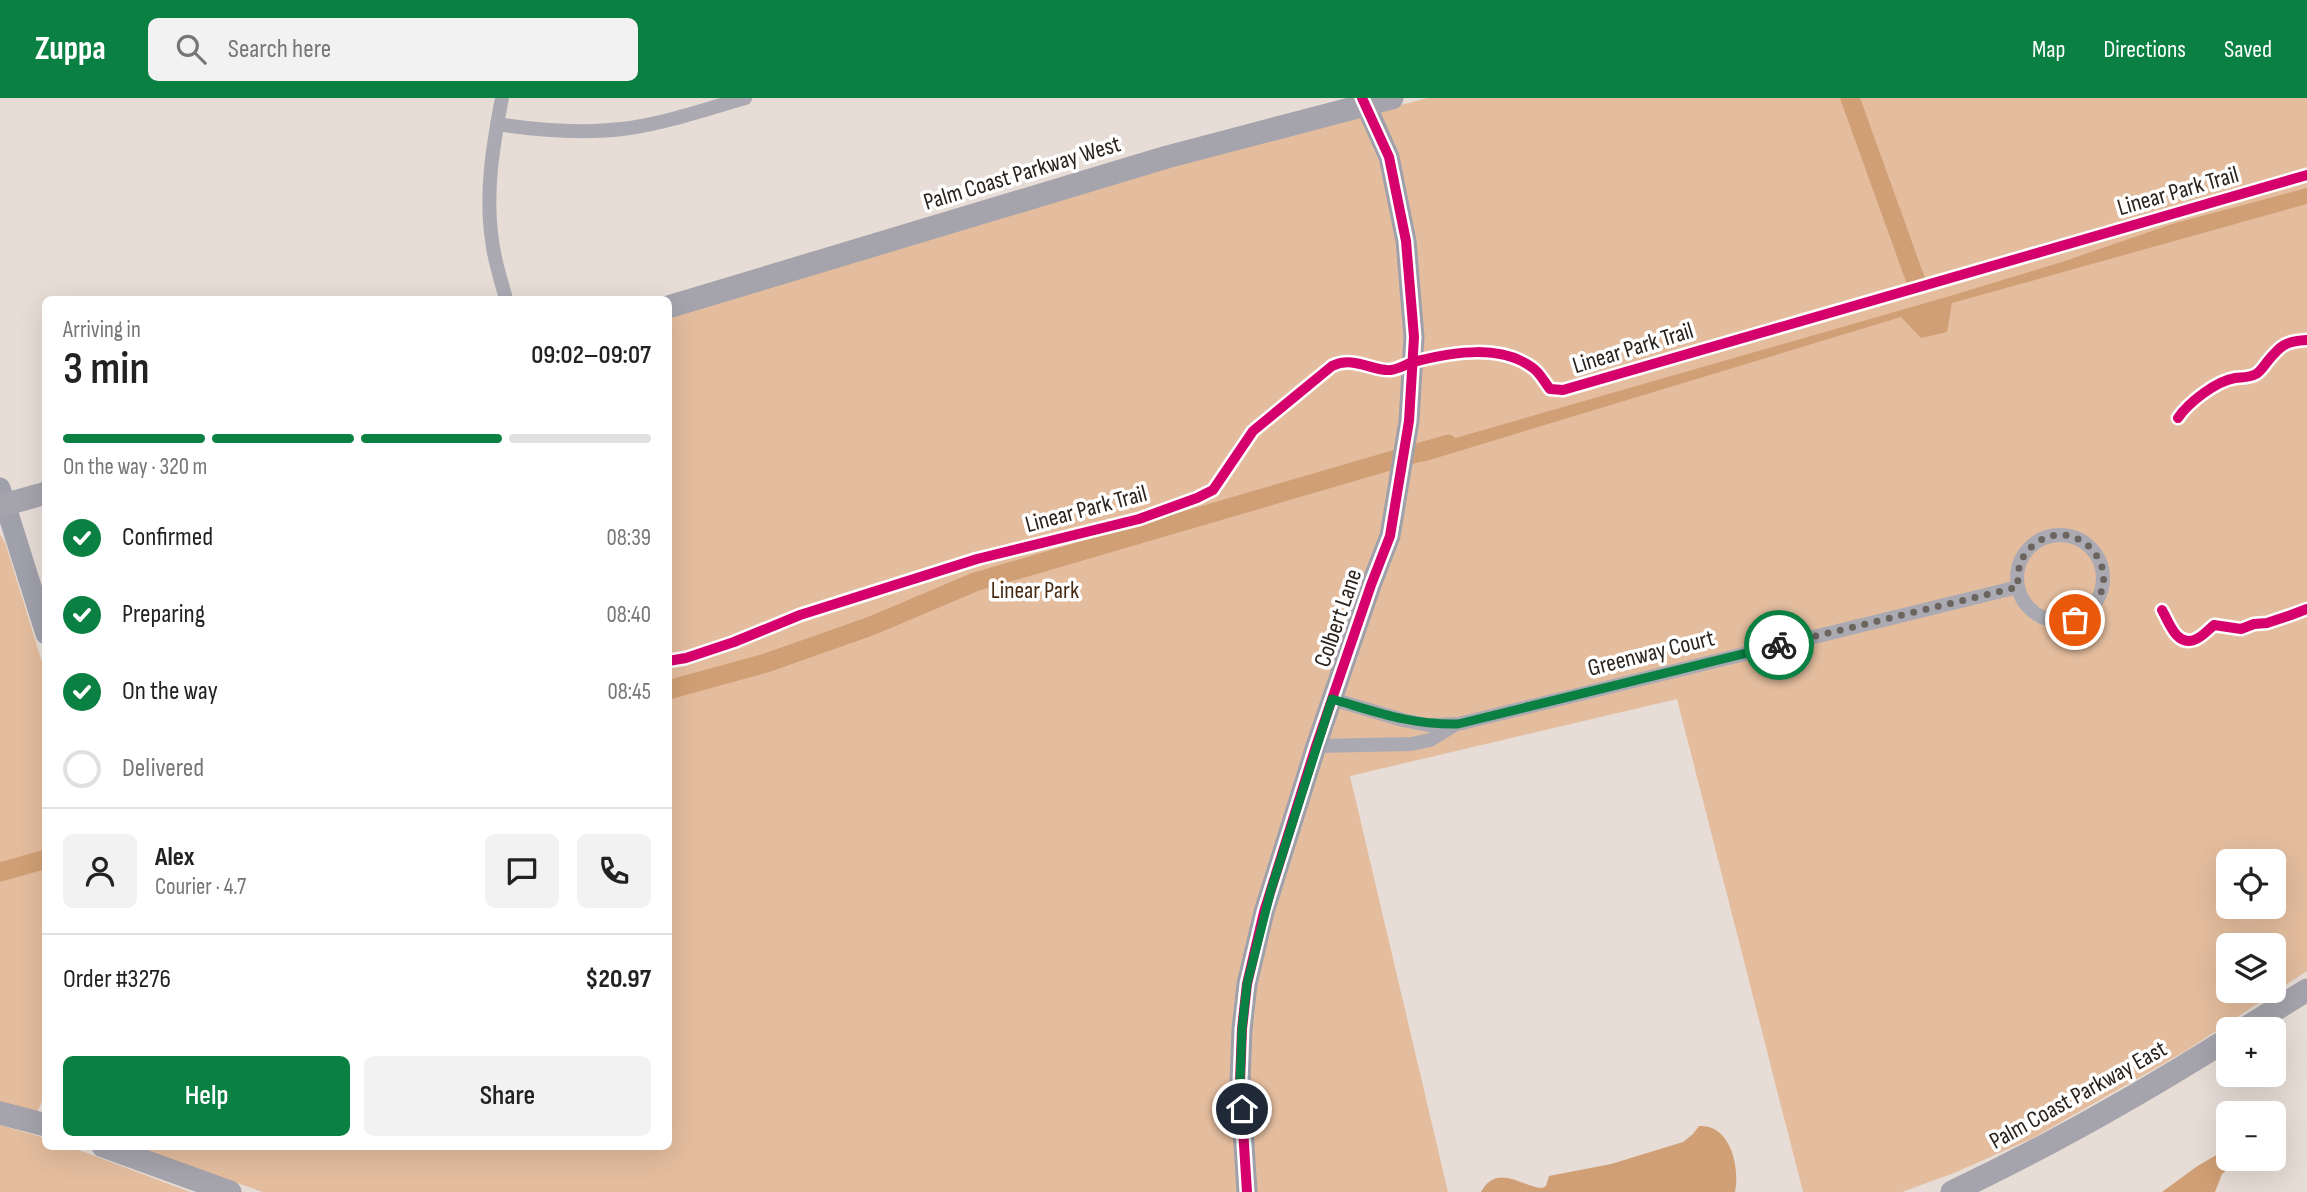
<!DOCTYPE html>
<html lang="en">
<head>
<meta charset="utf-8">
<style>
  :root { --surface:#fff; --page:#f2f2f2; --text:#222; --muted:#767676; --line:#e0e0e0; --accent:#0b8043 }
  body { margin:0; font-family:"Sofia Sans Condensed",sans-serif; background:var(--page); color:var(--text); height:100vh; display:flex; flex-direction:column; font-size:26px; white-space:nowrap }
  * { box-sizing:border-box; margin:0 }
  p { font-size:23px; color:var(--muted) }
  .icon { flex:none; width:38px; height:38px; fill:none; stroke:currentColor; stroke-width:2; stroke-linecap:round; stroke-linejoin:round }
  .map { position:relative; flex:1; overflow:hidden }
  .sheet { position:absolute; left:42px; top:198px; width:630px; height:854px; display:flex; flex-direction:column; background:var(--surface); border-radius:10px; box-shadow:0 7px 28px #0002 }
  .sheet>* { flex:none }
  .controls { position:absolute; left:2216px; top:751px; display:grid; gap:14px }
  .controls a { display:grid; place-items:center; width:70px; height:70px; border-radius:10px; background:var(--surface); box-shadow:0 7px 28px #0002; font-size:35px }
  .pin { position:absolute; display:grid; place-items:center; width:60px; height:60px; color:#fff; margin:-30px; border:4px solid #fff; border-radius:50%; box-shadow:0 2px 7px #0007 }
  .courier { position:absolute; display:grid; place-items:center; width:70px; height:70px; margin:-35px; border:5px solid #0b8043; border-radius:50%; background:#fff; color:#222; box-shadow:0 2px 9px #0007 }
  .headline em { font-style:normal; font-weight:600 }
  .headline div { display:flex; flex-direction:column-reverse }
  .headline { display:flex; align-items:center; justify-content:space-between; height:119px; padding:0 21px }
  h1 { font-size:46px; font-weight:600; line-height:52px }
  .bar { display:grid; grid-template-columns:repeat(4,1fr); gap:10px 7px; align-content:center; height:84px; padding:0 21px }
  .bar i { height:9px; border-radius:5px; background:var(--line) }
  .bar .on { background:var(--accent) }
  .bar p { grid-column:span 4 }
  .line { display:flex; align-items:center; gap:18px; padding:0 21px; border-top:2px solid var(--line) }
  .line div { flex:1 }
  .round { display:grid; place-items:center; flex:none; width:74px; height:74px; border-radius:10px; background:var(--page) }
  ol { padding:0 21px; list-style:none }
  li { display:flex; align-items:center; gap:21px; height:77px }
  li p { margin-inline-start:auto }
  li .icon { padding:7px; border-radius:50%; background:var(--accent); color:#fff; stroke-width:4 }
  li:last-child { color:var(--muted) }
  li i { width:38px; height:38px; border:4px solid var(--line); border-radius:50% }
  .primary-button { display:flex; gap:14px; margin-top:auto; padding:14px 21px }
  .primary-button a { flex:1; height:80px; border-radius:10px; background:var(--accent); color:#fff; font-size:28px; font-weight:600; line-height:80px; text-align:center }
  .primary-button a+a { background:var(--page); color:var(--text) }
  header { display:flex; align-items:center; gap:42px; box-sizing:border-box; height:98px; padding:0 35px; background:var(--accent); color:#fff }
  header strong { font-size:33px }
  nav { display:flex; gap:38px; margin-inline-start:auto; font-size:24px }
  .search { width:490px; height:63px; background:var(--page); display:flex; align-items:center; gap:18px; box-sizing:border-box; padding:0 24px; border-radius:10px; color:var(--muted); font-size:26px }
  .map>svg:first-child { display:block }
  .green { fill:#e4bd9e; fill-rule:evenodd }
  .water { fill:#d19f75 }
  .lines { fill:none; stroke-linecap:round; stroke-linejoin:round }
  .canal { stroke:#d19f75; stroke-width:19 }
  .street { stroke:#abaab3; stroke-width:14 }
  .secondary { stroke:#a0a0ab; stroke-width:21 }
  .primary { stroke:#a5a3ac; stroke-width:23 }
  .cycleway-casing { stroke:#fff; stroke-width:15 }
  .cycleway { stroke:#d6006c; stroke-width:10 }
  .done { stroke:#6c645e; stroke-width:7; stroke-dasharray:0 12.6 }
  .route { stroke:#0b8043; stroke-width:9 }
  .labels { text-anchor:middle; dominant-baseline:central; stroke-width:7; stroke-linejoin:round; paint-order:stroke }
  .street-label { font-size:24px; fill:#2a231e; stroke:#fff }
  .park-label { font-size:24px; fill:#462a12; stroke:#fff }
</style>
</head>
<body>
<header>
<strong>Zuppa</strong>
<div class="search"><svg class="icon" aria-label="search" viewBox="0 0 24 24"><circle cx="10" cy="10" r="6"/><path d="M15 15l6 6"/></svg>Search here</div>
<nav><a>Map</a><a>Directions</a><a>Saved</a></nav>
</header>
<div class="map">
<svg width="2307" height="1094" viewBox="0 0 2307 1094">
  <rect width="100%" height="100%" fill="#e7ddd6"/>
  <g class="green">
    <path d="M1428 0H2307V873L2184 954 2033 1040 1954 1075 1902 1094H1803L1677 601 1350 678 1448 1094H263L128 1048H668L669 219 1189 61ZM2228 763H2273V808H2228ZM2228 847H2273V892H2228Z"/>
    <path d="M0 436 5 444 45 574 46 993 37 1015 0 1005Z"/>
    <path d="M0 1027 45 1040 46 1048H68L190 1094H0Z"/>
  </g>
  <g class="water">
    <path d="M2307 90V106L1952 205 1947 234 1921 240 1901 219 1423 364 1424 349 1950 198 2062 164 2172 126Z"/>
    <path d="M1699 1028C1731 1026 1740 1070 1735 1094H1481C1497 1065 1520 1088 1542 1090L1546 1088 1549 1078 1611 1066 1683 1044 1693 1036Z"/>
    <path d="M2225 1052 2228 1053V1060L2239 1062 2222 1076 2215 1094H2162L2196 1069Z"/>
  </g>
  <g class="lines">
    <g class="canal">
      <path d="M1850 0 1917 186"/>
      <path d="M668 592 766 565 871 528 975 484 1448 346"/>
      <path d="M0 774 46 761"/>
    </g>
    <g class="street">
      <path d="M502 0C493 47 485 95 492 142 494 162 501 182 506 201"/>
      <path d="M497 26C541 33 586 36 630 30 669 24 707 11 745 0"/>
      <circle cx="2060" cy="480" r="43"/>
      <path d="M1332 601 1403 622 1428 627 1458 626 2018 489"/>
      <path d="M1316 648 1411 646 1430 642 1456 626"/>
    </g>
    <g class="secondary">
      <path d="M0 390 46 536"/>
      <path d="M1247 1094 1240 984 1242 931 1247 886 1264 814 1316 648 1371 487 1390 438 1409 323 1414 239 1406 143 1389 59 1366 7"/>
    </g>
    <g class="primary">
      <path d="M668 209 1167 59 1392 0"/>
      <path d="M0 408 46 395"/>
      <path d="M2244 931 2307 892"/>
      <path d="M0 1015 46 1027"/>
      <path d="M103 1048 230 1094"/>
      <path d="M1952 1094C2047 1049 2139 997 2228 941"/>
    </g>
    <g class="cycleway-casing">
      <g id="cycleway">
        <path d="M2178 320C2188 305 2216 283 2235 280 2242 279 2249 280 2256 276 2260 274 2264 268 2267 264 2280 248 2285 243 2307 242"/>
        <path d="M2162 512C2169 524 2176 548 2194 542 2201 540 2208 532 2214 527L2241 531 2254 526 2267 525 2291 517 2307 511"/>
        <path d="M668 563 686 560 734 544 800 517 977 461 1139 421 1197 400 1213 392 1253 333 1332 268C1354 257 1373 274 1391 272 1399 271 1408 265 1417 263 1454 254 1501 246 1533 270 1540 275 1545 285 1550 291L1563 292 2307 77"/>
        <path d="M1247 1094 1240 984 1242 931 1247 886 1264 814 1316 648 1371 487 1390 438 1409 323 1414 239 1406 143 1389 59 1362 0"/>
      </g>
    </g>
    <use href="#cycleway" class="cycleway"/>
  </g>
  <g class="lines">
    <path class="done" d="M1779 547 2018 489C2017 471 2020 457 2035 446 2080 411 2140 485 2075 522"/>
    <path class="route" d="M1242 1011 1240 984 1242 931 1247 886 1271 792 1332 601C1377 614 1410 627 1458 626L1779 547"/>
  </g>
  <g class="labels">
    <g class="street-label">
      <text transform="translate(1022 75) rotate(-17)">Palm Coast Parkway West</text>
      <text transform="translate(2178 93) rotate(-16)">Linear Park Trail</text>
      <text transform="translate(1633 250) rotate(-17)">Linear Park Trail</text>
      <text transform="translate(1086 411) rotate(-15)">Linear Park Trail</text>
      <text transform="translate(1338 520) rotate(-71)">Colbert Lane</text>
      <text transform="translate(1651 555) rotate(-14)">Greenway Court</text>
      <text transform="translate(2078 997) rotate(-29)">Palm Coast Parkway East</text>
    </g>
    <g class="park-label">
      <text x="1035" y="492">Linear Park</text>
    </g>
  </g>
</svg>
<div class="controls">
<a><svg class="icon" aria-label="locate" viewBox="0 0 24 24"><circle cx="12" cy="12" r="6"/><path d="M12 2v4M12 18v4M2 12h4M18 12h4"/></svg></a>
<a><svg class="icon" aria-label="layers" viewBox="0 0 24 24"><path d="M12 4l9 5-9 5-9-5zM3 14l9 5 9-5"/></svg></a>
<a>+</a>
<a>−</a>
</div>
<div class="pin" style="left:2075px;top:522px;background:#ea580c"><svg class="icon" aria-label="bag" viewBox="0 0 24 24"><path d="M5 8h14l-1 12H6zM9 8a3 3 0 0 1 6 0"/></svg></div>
<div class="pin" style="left:1242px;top:1011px;background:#1f2937"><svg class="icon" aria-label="home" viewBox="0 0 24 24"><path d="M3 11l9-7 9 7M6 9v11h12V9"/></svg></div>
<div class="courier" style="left:1779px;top:547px"><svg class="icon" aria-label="bike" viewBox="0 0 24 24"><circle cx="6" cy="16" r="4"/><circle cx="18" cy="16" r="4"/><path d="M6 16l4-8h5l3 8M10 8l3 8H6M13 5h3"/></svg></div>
<section class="sheet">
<div class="headline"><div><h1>3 min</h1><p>Arriving in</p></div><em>09:02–09:07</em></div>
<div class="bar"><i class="on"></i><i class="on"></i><i class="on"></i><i></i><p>On the way · 320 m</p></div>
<ol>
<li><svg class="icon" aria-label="check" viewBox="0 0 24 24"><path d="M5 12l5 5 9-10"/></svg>Confirmed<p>08:39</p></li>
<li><svg class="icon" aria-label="check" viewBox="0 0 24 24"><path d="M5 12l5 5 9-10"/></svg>Preparing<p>08:40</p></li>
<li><svg class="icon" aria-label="check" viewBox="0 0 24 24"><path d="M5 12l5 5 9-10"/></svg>On the way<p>08:45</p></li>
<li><i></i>Delivered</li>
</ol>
<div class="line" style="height:126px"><a class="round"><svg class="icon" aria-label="person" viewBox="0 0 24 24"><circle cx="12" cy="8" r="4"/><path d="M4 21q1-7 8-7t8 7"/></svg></a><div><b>Alex</b><p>Courier · 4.7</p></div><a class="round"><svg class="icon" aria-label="chat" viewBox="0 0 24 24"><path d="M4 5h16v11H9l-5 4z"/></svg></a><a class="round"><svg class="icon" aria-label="phone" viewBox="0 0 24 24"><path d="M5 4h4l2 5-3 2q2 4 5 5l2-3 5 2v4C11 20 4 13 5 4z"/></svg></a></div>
<div class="line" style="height:91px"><div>Order #3276</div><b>$20.97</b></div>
<div class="primary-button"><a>Help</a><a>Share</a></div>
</section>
</div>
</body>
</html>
